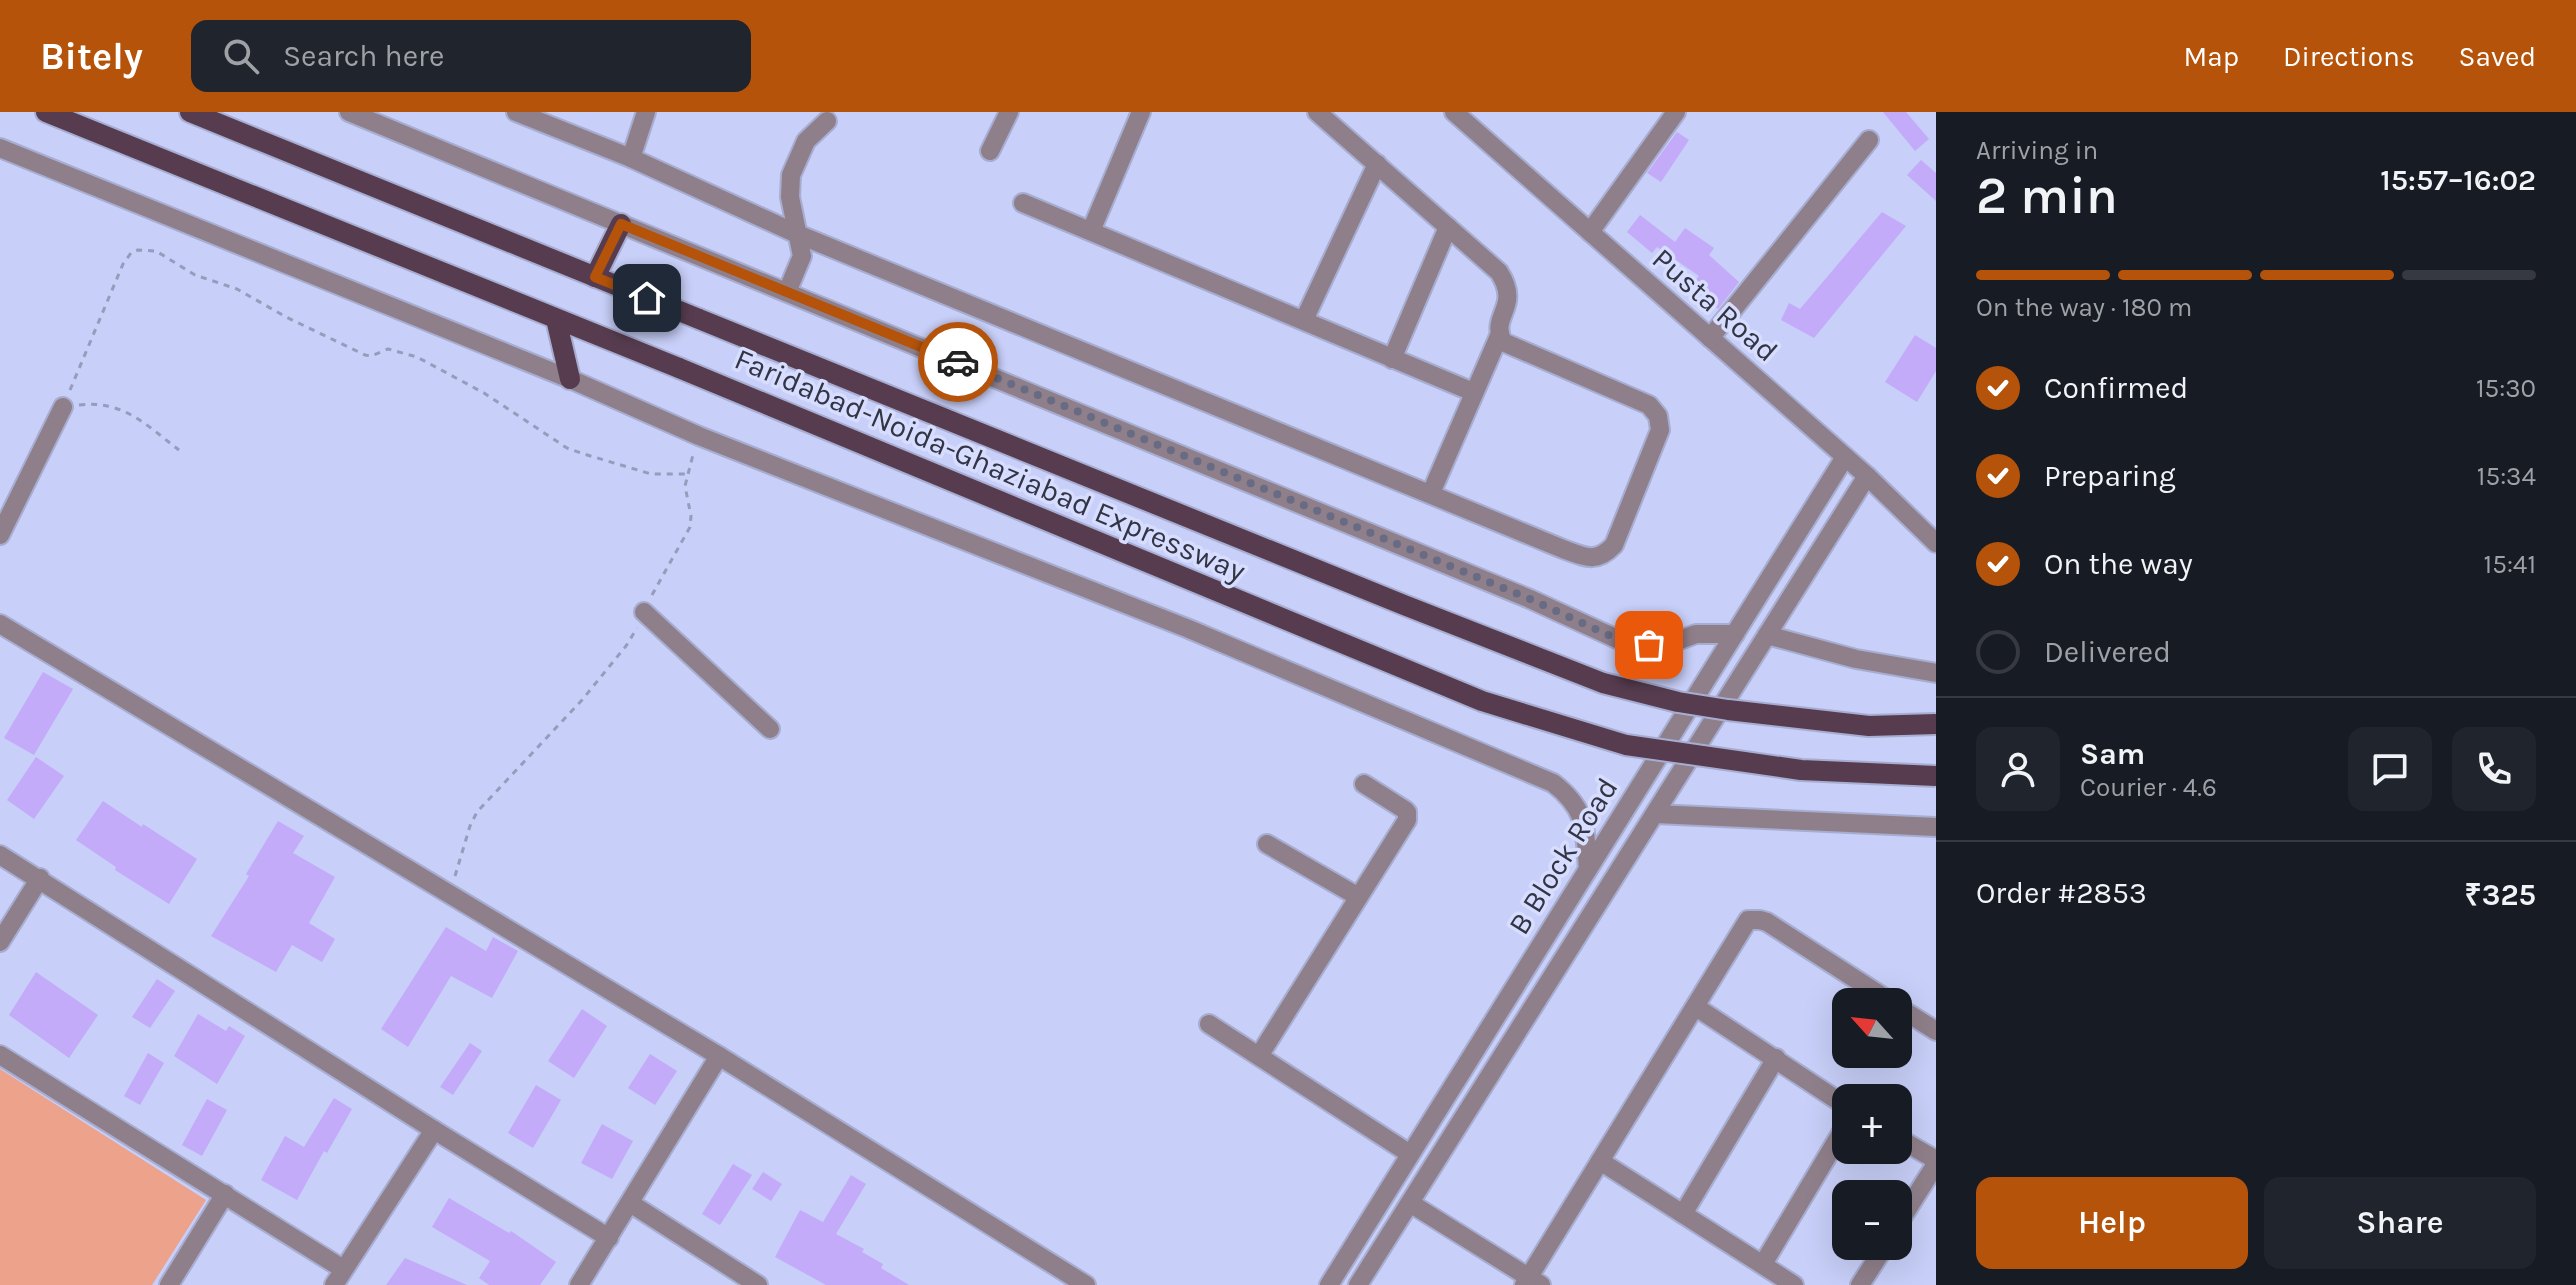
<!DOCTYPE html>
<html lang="en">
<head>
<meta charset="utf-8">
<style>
  :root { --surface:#171b24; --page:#20242c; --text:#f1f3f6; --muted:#9ea1a6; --line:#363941; --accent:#b45309 }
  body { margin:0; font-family:Karla,sans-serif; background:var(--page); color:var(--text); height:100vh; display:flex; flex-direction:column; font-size:30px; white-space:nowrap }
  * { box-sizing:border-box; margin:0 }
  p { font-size:26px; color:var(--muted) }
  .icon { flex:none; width:44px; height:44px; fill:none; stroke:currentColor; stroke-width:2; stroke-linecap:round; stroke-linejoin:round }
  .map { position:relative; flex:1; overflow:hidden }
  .side { display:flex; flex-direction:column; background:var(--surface); width:640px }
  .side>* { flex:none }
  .needle { width:52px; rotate:297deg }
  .tools { position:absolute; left:1832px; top:876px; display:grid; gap:16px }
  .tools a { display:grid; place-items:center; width:80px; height:80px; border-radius:16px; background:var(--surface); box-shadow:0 8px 32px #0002; font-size:40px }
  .pin { position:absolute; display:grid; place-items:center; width:68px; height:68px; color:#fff; margin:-34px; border-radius:16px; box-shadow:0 4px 12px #0006 }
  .courier { position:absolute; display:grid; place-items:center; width:80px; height:80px; margin:-40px; border:6px solid #b45309; border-radius:50%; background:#fff; color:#222; box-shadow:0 2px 10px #0007 }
  .overview em { font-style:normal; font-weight:600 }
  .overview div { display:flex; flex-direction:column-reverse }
  .overview { display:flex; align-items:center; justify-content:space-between; height:136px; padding:0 40px }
  h1 { font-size:52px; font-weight:600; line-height:60px }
  .bar { display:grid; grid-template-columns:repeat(4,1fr); gap:12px 8px; align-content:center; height:96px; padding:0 40px }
  .bar i { height:10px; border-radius:6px; background:var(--line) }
  .bar .selected { background:var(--accent) }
  .bar p { grid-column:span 4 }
  .line { display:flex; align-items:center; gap:20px; padding:0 40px; border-top:2px solid var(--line) }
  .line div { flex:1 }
  .round { display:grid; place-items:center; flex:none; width:84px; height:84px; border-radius:16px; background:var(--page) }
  ol { padding:0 40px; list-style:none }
  li { display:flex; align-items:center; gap:24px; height:88px }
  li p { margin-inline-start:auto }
  li .icon { padding:8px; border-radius:50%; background:var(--accent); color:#fff; stroke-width:4 }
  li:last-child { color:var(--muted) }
  li i { width:44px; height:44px; border:4px solid var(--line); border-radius:50% }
  .button { display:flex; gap:16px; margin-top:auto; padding:16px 40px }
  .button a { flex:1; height:92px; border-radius:16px; background:var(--accent); color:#fff; font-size:32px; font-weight:600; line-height:92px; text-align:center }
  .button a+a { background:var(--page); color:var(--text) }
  header { display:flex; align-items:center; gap:48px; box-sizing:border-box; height:112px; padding:0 40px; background:var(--accent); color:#fff }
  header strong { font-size:38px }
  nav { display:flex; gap:44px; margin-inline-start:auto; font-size:28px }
  .search { width:560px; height:72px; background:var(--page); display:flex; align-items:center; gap:20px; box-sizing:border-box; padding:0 28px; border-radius:16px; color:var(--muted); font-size:30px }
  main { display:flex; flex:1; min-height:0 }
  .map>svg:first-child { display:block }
  .green { fill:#eda28b }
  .building { fill:#c3abfa }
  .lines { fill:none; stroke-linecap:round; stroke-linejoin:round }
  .minor-casing { stroke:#a7add1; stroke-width:22 }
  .major-casing { stroke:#a7add1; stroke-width:24 }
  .path { stroke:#969cbc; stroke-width:3; stroke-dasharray:6 6; stroke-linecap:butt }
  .minor { stroke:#8f7f8a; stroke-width:18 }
  .major { stroke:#573c4f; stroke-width:20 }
  .major-bridge-casing { stroke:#a7add1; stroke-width:24; stroke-linecap:butt }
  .major-bridge { stroke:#573c4f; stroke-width:20 }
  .done { stroke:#676b84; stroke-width:8; stroke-dasharray:0 14.4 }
  .route { stroke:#b45309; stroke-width:10 }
  .labels { text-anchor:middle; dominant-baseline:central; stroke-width:7; stroke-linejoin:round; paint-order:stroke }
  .street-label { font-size:30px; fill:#333545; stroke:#d7ddfe }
</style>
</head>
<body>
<header>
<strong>Bitely</strong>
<div class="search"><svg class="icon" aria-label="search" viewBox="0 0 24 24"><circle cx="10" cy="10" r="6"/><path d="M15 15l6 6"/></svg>Search here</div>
<nav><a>Map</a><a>Directions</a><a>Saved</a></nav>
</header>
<main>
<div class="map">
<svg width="1936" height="1173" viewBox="0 0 1936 1173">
  <rect width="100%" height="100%" fill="#c8cff8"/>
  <path class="green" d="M0 957 206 1088 152 1173H0Z"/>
  <g class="building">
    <path d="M1883 0H1906L1929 27 1915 39Z"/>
    <path d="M1677 20 1689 28 1661 70 1647 61Z"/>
    <path d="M1921 48 1936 61V89L1907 63Z"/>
    <path d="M1882 100 1906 114 1814 226 1781 208 1789 191 1800 197Z"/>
    <path d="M1640 103 1675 130 1685 116 1714 136 1709 143 1739 170 1718 197 1691 173 1699 164 1657 135 1652 141 1627 120Z"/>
    <path d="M1915 223 1936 236V259L1917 290 1885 270Z"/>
    <path d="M43 560 73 577 34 643 4 626Z"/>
    <path d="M36 645 64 664 34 707 7 688Z"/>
    <path d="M103 689 142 715 143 712 197 747 169 792 115 758 116 755 76 728Z"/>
    <path d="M278 709 304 724 293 741 335 765 309 811 335 827 322 850 292 833 276 860 211 824 249 764 246 762Z"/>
    <path d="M446 815 486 839 493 825 518 839 492 886 451 864 408 935 381 917Z"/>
    <path d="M36 860 98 903 69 946 9 903Z"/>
    <path d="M157 867 175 879 150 916 132 905Z"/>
    <path d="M582 897 607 914 574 966 548 949Z"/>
    <path d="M198 902 226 919 229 914 245 924 217 972 174 944Z"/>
    <path d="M470 931 482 939 453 983 440 975Z"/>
    <path d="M148 941 164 951 140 993 124 984Z"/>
    <path d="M650 942 677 959 655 993 628 976Z"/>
    <path d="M536 973 561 988 533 1036 508 1021Z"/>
    <path d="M334 986 352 997 327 1041 324 1039 297 1088 261 1068 285 1024 304 1035Z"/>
    <path d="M207 987 227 998 202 1044 182 1033Z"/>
    <path d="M602 1012 633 1029 612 1067 581 1051Z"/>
    <path d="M733 1052 752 1063 720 1113 702 1102Z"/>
    <path d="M763 1060 782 1072 771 1089 752 1077Z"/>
    <path d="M851 1063 866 1072 836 1122 864 1137 862 1140 883 1152 881 1156 909 1173H826L775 1145 800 1098 823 1110Z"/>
    <path d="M449 1086 509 1121 511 1119 556 1150 540 1173H489L479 1166 490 1149 432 1115Z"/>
    <path d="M405 1146 467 1173H386Z"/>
  </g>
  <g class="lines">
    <g class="minor-casing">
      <g id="minor">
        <path d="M349 0 1530 487 1617 527 1649 533 1677 529 1696 522H1735"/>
        <path d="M516 0 631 46 795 121 1563 437C1585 445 1596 452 1614 433L1660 318 1658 304 1649 293 1503 230C1489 203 1522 196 1499 160L1317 0"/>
        <path d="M1454 0 1867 364 1936 431"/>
        <path d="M0 36 570 267 699 324 1189 517 1553 671C1587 697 1585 717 1588 757"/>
        <path d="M990 39 1009 0"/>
        <path d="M631 46 646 0"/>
        <path d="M1023 91 1473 280"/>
        <path d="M1091 119 1141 0"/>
        <path d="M1590 120 1676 0"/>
        <path d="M787 180 802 144 790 85 791 63 806 29 827 9"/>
        <path d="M1304 208 1377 52"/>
        <path d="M1710 226 1869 28"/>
        <path d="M1392 247 1448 115"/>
        <path d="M1431 381 1499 224"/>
        <path d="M0 423 63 295"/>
        <path d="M644 500 770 617"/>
        <path d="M0 512 719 944 1086 1173"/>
        <path d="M1767 523 1856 547 1936 561"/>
        <path d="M1656 702 1936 715"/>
        <path d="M1267 732 1357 784"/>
        <path d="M0 743 434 1018 609 1126"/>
        <path d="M0 830 40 766"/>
        <path d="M1696 895 1846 994"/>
        <path d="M1898 895 1936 919"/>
        <path d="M1209 912 1410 1042"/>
        <path d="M0 943 343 1157"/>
        <path d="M1259 944 1407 708V700L1405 698 1364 672"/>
        <path d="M1898 1026 1936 1048"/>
        <path d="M1600 1049 1794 1173"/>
        <path d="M630 1091 758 1173"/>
        <path d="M1410 1091 1541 1173"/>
        <path d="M1683 1102 1776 946"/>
        <path d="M1898 1112 1936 1052"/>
        <path d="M1763 1152 1846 1013"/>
        <path d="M169 1173 225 1082"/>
        <path d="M334 1173 434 1018"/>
        <path d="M579 1173 719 944"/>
        <path d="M1329 1173 1845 345"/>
        <path d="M1358 1173 1867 364"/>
        <path d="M1524 1173 1748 808H1760L1767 810 1891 890"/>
        <path d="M1860 1173 1885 1134"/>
      </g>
    </g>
    <g class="major-casing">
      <g id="major">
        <path d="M46 0 679 256"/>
        <path d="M190 0 699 207"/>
        <path d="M595 165 621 112"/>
        <path d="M556 207 570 267"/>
      </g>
    </g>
    <g class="path">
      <path d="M70 278 123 152 131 141 138 138 156 139 195 163 237 177 286 205 365 243 371 244 388 237 417 245 484 281 567 336 584 342 651 362H686"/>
      <path d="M79 293C124 288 146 313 179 338"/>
      <path d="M652 483 690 415 691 404 685 374 694 339"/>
      <path d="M455 764 470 714 477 700 582 588 626 534 637 516"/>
    </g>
    <use href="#minor" class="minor"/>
    <use href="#major" class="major"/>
    <g class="major-bridge-casing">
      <g id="major-bridge">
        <path d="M699 207 1404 493 1603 571 1678 590 1728 598 1869 614 1936 612"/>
        <path d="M679 256 1482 589 1626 633 1801 658 1936 664"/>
      </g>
    </g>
    <use href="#major-bridge" class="major-bridge"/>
  </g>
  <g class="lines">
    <path class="done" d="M958 250 1530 487 1617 527 1649 533"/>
    <path class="route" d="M647 186 595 165 621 112 958 250"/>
  </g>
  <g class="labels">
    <g class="street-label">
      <text transform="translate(1715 193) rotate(41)">Pusta Road</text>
      <text transform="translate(990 353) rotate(23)">Faridabad-Noida-Ghaziabad Expressway</text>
      <text transform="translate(1563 744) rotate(-58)">B Block Road</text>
    </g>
  </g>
</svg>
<div class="tools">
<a><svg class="needle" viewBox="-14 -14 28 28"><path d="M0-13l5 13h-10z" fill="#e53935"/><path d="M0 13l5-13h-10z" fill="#9ea1a6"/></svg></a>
<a>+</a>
<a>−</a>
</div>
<div class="pin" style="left:1649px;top:533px;background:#ea580c"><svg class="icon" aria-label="bag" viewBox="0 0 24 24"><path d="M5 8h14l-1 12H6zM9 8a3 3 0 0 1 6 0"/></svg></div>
<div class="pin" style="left:647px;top:186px;background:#1f2937"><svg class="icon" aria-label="home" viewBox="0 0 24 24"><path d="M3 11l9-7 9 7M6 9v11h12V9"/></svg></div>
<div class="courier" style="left:958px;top:250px"><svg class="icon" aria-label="car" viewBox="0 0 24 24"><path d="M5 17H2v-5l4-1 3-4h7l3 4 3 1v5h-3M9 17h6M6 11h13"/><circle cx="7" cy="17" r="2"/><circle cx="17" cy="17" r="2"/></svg></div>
</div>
<section class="side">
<div class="overview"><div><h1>2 min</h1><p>Arriving in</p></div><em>15:57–16:02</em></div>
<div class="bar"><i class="selected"></i><i class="selected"></i><i class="selected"></i><i></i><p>On the way · 180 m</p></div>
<ol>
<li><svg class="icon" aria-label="check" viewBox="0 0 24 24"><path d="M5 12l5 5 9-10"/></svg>Confirmed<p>15:30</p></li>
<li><svg class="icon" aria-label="check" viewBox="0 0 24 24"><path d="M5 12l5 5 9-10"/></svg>Preparing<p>15:34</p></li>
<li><svg class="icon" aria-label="check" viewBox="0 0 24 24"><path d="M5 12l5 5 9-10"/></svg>On the way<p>15:41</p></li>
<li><i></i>Delivered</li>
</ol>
<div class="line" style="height:144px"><a class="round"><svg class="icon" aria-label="person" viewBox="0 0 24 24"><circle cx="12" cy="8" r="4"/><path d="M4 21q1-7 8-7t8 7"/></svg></a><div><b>Sam</b><p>Courier · 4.6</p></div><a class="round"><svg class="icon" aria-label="chat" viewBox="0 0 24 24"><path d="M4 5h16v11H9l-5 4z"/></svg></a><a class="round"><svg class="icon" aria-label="phone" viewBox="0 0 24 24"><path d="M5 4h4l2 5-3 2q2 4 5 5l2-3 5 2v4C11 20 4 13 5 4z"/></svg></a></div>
<div class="line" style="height:104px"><div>Order #2853</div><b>₹325</b></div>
<div class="button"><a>Help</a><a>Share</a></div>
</section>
</main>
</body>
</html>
